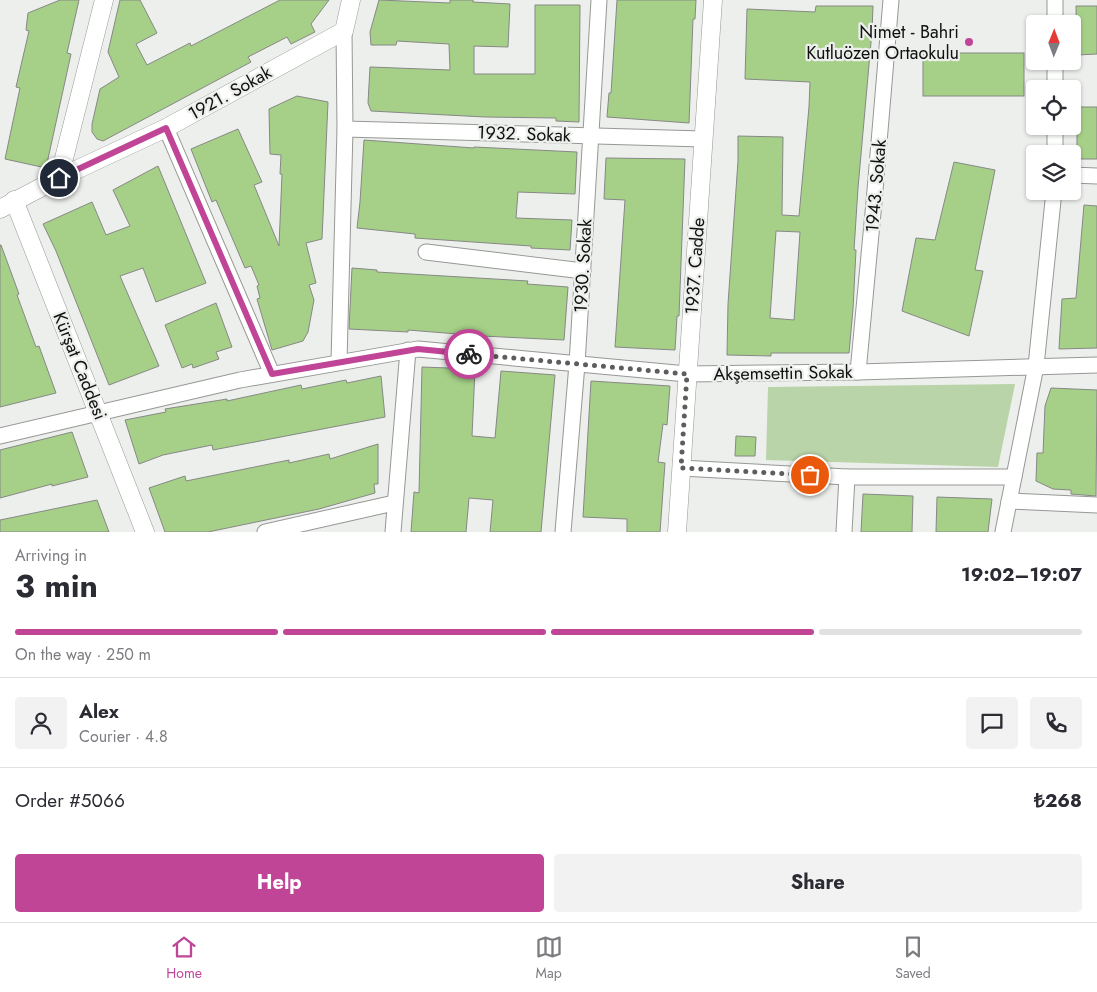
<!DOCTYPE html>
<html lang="en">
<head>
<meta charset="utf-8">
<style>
  :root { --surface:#fff; --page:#f2f2f3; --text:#2b2b33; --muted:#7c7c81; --line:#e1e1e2; --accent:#c04597 }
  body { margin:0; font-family:Jost,sans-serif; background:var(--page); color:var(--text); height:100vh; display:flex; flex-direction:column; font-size:19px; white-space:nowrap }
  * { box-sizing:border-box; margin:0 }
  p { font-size:16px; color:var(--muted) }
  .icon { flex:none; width:28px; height:28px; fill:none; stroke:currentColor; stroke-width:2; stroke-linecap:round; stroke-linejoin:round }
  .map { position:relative; height:532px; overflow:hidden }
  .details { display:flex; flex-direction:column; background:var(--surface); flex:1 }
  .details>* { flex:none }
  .needle { width:32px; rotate:1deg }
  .buttons { position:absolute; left:1026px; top:15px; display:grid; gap:10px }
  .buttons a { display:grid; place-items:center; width:55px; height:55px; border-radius:5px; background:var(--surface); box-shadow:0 1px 4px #0004; font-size:25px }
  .pin { position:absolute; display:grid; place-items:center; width:42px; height:42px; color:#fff; margin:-21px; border:2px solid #fff; border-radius:50%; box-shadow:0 1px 5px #0007 }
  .courier { position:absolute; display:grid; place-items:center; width:50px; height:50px; margin:-25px; border:4px solid #c04597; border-radius:50%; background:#fff; color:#222; box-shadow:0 1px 6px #0007 }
  .overview em { font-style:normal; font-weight:700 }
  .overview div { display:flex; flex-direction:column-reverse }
  .overview { display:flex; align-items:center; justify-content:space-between; height:85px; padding:0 15px }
  h1 { font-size:32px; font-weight:700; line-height:38px }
  .bar { display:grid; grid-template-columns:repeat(4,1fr); gap:8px 5px; align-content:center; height:60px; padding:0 15px }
  .bar i { height:6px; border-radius:4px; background:var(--line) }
  .bar .selected { background:var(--accent) }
  .bar p { grid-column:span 4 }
  .line { display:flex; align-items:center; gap:12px; padding:0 15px; border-top:1px solid var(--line) }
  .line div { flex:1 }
  .round { display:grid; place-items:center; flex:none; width:52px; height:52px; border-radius:5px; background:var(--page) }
  .primary-button { display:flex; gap:10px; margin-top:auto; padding:10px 15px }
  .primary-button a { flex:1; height:58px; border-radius:5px; background:var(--accent); color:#fff; font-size:20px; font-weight:700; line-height:58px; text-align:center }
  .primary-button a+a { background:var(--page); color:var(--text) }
  .tab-bar { display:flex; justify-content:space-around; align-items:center; height:70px; border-top:1px solid var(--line); background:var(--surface); font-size:14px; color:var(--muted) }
  .tab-bar a { display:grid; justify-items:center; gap:2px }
  .tab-bar .selected { color:var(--accent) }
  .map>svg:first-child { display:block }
  .green { fill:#b9d4a8 }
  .building { fill:#a6d088; stroke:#868885; fill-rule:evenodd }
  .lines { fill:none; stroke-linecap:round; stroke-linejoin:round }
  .minor-casing { stroke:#969895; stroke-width:17 }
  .tertiary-casing { stroke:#969895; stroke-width:19 }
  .minor { stroke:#fff; stroke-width:15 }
  .tertiary { stroke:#fff; stroke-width:18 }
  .done { stroke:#5d5e5c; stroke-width:5; stroke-dasharray:0 9 }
  .route { stroke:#c04597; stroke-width:6 }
  .poi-dot { fill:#c04597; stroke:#edefec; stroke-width:2 }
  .labels { text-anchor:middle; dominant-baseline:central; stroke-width:4.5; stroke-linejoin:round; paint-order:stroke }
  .poi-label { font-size:18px; fill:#0f100f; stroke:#edefec; text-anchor:end }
  .street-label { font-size:18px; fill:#0f100f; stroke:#edefec }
</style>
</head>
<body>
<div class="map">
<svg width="1097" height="532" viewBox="0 0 1097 532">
  <rect width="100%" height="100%" fill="#edefec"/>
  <path class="green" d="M1015 384 998 467 766 460 768 387Z"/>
  <g class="building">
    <path d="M60 0H79L67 53 71 54 46 168 5 159 20 88 16 87 29 31 26 30 28 13Z"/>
    <path d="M120 0H140L157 33 136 44 147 65 190 43 191 46 280 0H329L311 24 315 32 291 44 287 37 248 57 251 62 103 141 97 139 92 132V124L100 89 119 77 108 52Z"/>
    <path d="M379 0 450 3V0H473V2L510 4 508 47 474 46V74H535V5H580L579 122 556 121V118L485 117 371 111 368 103 370 67 450 70 449 44 397 41 396 45H371L370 32Z"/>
    <path d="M617 0H696L695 19H693L689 123 607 117 609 93H611Z"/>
    <path d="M816 6H873L872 31 858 188 854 250H856L853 309 849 353H771V356L727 355 728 304 738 161V136L783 137 782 215 799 216 809 107 810 82 745 79 747 9 815 12ZM776 231 800 232 794 320 770 318Z"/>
    <path d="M1076 6H1097V54L1077 55Z"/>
    <rect x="923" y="53" width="101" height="43"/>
    <path d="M297 96 328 102 322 239 306 243 316 283 309 285 314 300 308 332 303 341 272 350 257 299 260 298 257 286 259 285 251 266 245 268 216 200 212 202 191 149 238 129 262 182 254 185 279 246 282 174H280L281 155 270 154 269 109Z"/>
    <rect x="1077" y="107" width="20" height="52"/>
    <path d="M364 140 474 148V147L577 152 575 194 518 192 516 218 572 220 570 250 531 248V246L415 238V234L357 228 360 202Z"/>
    <path d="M606 158 685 159 679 316H677L675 350 615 347 625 200 604 199Z"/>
    <path d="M954 162 995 170 975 270 983 271 969 336 902 311 916 238 935 240Z"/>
    <path d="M158 166 206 283 156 302 143 268 120 276 159 366 109 385 56 251 43 224 92 202 106 235 130 226 113 190Z"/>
    <path d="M1084 205 1097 206V348L1059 349 1062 299 1076 298Z"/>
    <path d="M0 245H1L19 294 17 295 36 347 39 346 56 393 0 407Z"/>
    <path d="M352 268 377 270V272L528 281 527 284 568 287 564 340 482 336 408 330V332L349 329Z"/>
    <path d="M216 303 232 347 216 352 219 359 193 368 192 364 182 368 165 325Z"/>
    <path d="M422 367 475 369 472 436 495 438 501 371 555 375 541 532H490L493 500 469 498 466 532H411L414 492 419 493Z"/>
    <path d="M381 376 385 417 213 450 212 445 163 455 139 464 125 420 166 412 165 409 227 399V401L301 385 302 389 346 380 347 383Z"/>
    <path d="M591 381 670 386 667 425 663 424 658 462 665 463 660 532H627V519L583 517Z"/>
    <path d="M1051 388 1097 390 1096 496 1071 494V490L1053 489 1036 481 1037 453H1043L1045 406Z"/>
    <path d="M72 432 88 477 52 486V484L0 498V450Z"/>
    <path d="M736 436 756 437 755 456H735Z"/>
    <path d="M378 444V484H374L375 493 319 509 208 532H165L149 488 185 476 186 481 289 460V463L329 454 330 459Z"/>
    <path d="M863 494 913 496 912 532H861Z"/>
    <path d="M937 497 992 499 988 532H936Z"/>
    <path d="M97 500 109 532H0V520Z"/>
  </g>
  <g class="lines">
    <g class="minor-casing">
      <g id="minor">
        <path d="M1055 0V24"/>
        <path d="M1055 61V89"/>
        <path d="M1055 126V154"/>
        <path d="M166 128 272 374"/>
        <path d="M345 129 703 139"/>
        <path d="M1072 175 1097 176"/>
        <path d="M426 252 583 271"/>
        <path d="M339 362 345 129 344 31"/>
        <path d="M858 372 874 202 891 0"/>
        <path d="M0 436 240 380 418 349 687 374 858 372 1097 365"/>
        <path d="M681 468 847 477H1014"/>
        <path d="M1009 501 1097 505"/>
        <path d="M265 532 394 503"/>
        <path d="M393 532 408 350"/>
        <path d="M563 532 577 364 599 0"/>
        <path d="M844 532 847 477"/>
        <path d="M1003 532 1036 366 1054 191"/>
      </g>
    </g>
    <g class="tertiary-casing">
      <g id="tertiary">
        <path d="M59 178 104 0"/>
        <path d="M14 200 145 532"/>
        <path d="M0 209 59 178 166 128 344 31 351 0"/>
        <path d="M677 532 713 0"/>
      </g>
    </g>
    <use href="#minor" class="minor"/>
    <use href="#tertiary" class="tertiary"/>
  </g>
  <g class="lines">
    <path class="done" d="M469 354 687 374 681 468 810 475"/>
    <path class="route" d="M59 178 166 128 272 374 418 349 469 354"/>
  </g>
  <circle class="poi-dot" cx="969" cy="42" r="5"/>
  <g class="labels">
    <g class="poi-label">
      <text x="959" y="32">Nimet - Bahri<tspan x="959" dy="21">Kutluözen Ortaokulu</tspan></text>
    </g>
    <g class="street-label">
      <text transform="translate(230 93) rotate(-29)">1921. Sokak</text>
      <text transform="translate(524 134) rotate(2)">1932. Sokak</text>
      <text transform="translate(876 186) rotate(-85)">1943. Sokak</text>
      <text transform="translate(583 266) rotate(-87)">1930. Sokak</text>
      <text transform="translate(695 266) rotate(-86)">1937. Cadde</text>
      <text transform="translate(80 366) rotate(68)">Kürşat Caddesi</text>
      <text transform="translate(783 373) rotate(-1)">Akşemsettin Sokak</text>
    </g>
  </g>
</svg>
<div class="buttons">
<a><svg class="needle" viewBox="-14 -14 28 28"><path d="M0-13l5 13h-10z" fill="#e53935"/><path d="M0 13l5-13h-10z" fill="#7c7c81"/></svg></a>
<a><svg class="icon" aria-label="locate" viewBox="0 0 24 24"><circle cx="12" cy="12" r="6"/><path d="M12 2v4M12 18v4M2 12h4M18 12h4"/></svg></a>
<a><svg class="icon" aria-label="layers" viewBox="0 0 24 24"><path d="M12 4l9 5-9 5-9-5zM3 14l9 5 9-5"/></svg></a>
</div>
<div class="pin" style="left:810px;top:475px;background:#ea580c"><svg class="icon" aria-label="bag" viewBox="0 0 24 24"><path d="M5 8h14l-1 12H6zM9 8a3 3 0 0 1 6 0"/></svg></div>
<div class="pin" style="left:59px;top:178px;background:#1f2937"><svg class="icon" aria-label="home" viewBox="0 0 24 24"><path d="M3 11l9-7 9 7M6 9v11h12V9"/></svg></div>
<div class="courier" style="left:469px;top:354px"><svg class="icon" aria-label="bike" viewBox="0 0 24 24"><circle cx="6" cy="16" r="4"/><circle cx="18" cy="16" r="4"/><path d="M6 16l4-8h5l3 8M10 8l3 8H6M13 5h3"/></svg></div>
</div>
<section class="details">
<div class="overview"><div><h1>3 min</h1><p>Arriving in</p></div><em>19:02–19:07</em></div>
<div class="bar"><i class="selected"></i><i class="selected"></i><i class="selected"></i><i></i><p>On the way · 250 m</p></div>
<div class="line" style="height:90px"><a class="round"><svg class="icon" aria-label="person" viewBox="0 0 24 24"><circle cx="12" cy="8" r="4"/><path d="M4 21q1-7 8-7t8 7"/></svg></a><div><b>Alex</b><p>Courier · 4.8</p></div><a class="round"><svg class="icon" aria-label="chat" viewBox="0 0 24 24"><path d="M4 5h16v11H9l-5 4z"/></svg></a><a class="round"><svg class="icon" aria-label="phone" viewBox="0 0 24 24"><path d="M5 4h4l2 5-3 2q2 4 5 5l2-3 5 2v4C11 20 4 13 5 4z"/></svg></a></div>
<div class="line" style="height:65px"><div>Order #5066</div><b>₺268</b></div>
<div class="primary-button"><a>Help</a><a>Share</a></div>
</section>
<nav class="tab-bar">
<a class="selected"><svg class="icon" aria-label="home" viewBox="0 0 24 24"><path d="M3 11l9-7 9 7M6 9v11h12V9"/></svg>Home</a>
<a><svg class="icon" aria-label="map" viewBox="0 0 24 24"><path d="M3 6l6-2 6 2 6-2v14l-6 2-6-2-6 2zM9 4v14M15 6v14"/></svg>Map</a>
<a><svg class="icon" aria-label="saved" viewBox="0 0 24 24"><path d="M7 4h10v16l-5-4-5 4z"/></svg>Saved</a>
</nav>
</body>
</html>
